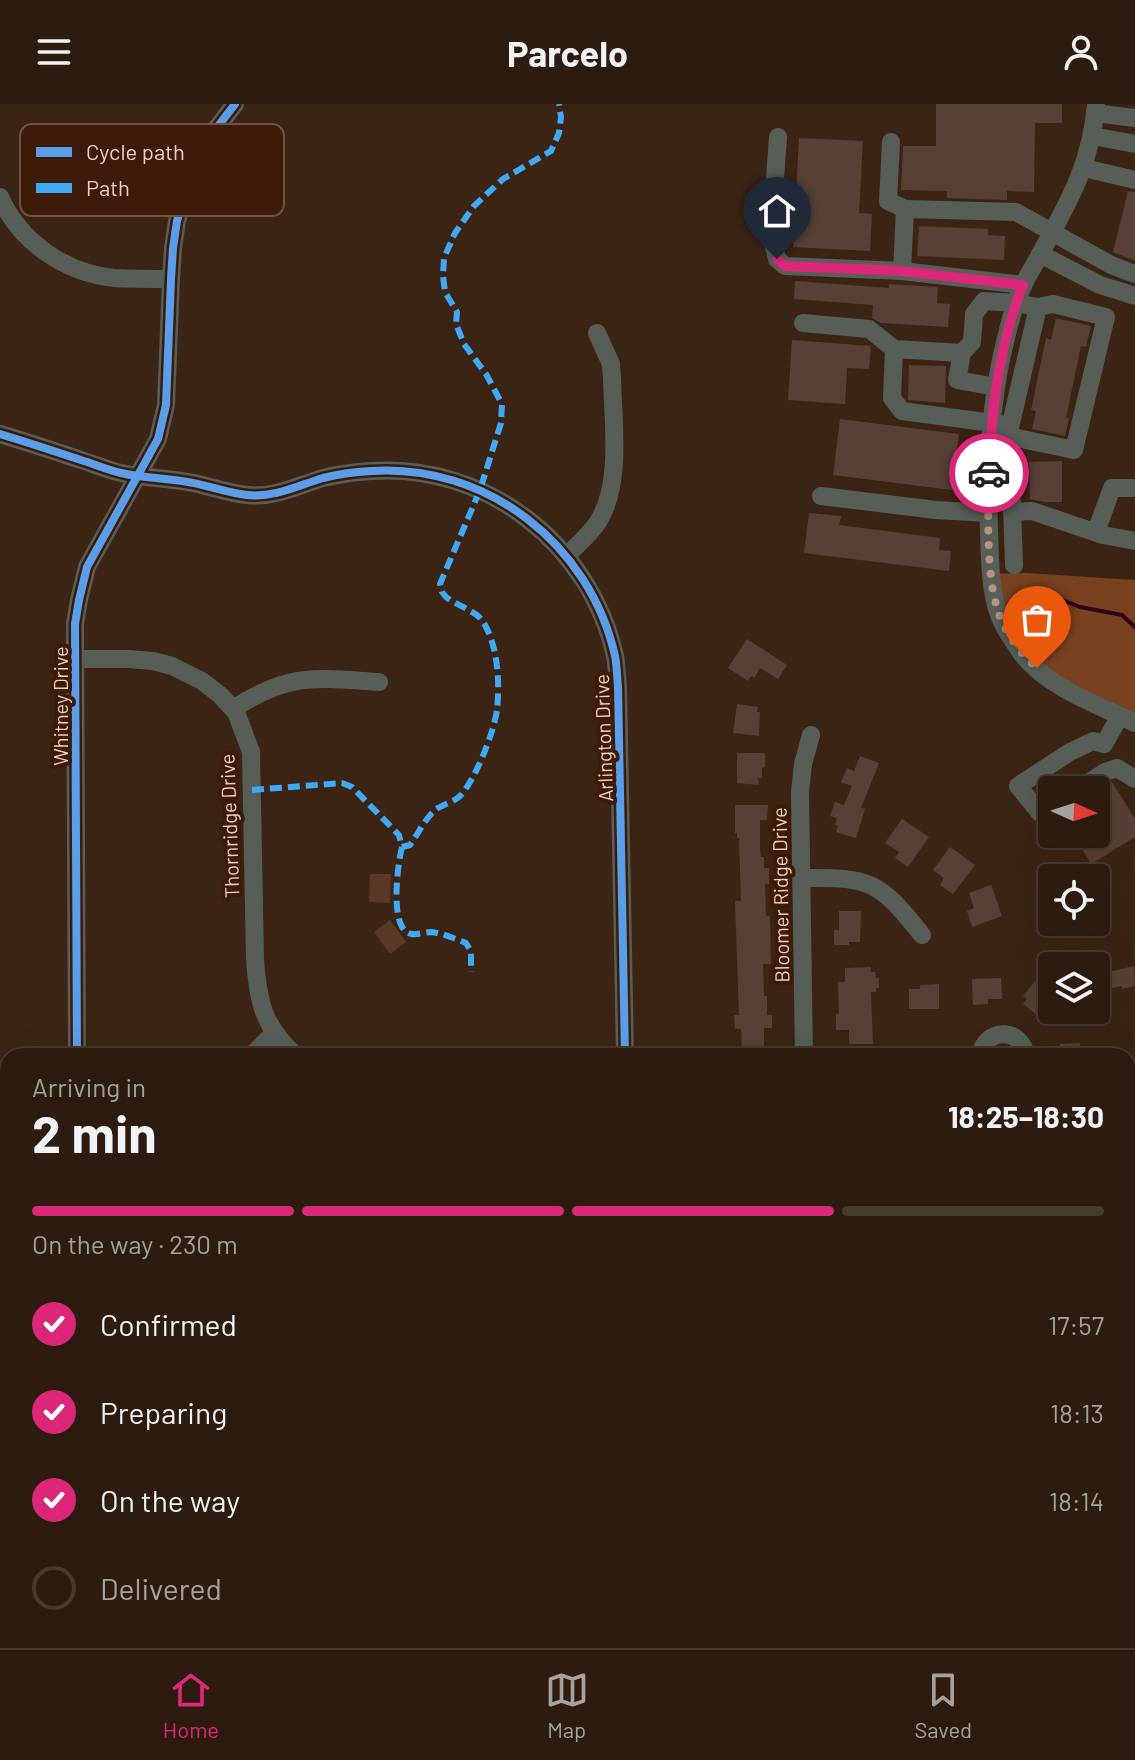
<!DOCTYPE html>
<html lang="en">
<head>
<meta charset="utf-8">
<style>
  :root { --surface:#2d1b0f; --page:#352418; --text:#f1f3f6; --muted:#a7a19e; --line:#48392f; --accent:#db2777 }
  body { margin:0; font-family:Barlow,sans-serif; background:var(--page); color:var(--text); height:100vh; display:flex; flex-direction:column; font-size:30px; white-space:nowrap }
  * { box-sizing:border-box; margin:0 }
  p { font-size:26px; color:var(--muted) }
  .icon { flex:none; width:44px; height:44px; fill:none; stroke:currentColor; stroke-width:2; stroke-linecap:round; stroke-linejoin:round }
  .map { position:relative; flex:1; overflow:hidden }
  .details { position:absolute; left:0px; top:944px; width:1136px; height:600px; display:flex; flex-direction:column; background:var(--surface); border-radius:24px 24px 0 0; box-shadow:0 8px 32px #0002,0 0 0 2px var(--line) }
  .details>* { flex:none }
  .needle { width:52px; rotate:93deg }
  .fabs { position:absolute; left:1038px; top:672px; display:grid; gap:16px }
  .fabs a { display:grid; place-items:center; width:72px; height:72px; border-radius:8px; background:var(--surface); box-shadow:0 8px 32px #0002,0 0 0 2px var(--line); font-size:40px }
  .pin { position:absolute; display:grid; place-items:center; width:68px; height:68px; color:#fff; margin:-82px -34px; border-radius:50% 50% 50% 0; rotate:-45deg; box-shadow:0 0 8px #0007 }
  .pin .icon { rotate:45deg }
  .courier { position:absolute; display:grid; place-items:center; width:80px; height:80px; margin:-40px; border:6px solid #db2777; border-radius:50%; background:#fff; color:#222; box-shadow:0 2px 10px #0007 }
  .head em { font-style:normal; font-weight:700 }
  .head div { display:flex; flex-direction:column-reverse }
  .head { display:flex; align-items:center; justify-content:space-between; height:136px; padding:0 32px }
  h1 { font-size:52px; font-weight:700; line-height:60px }
  .bar { display:grid; grid-template-columns:repeat(4,1fr); gap:12px 8px; align-content:center; height:96px; padding:0 32px }
  .bar i { height:10px; border-radius:6px; background:var(--line) }
  .bar .selected { background:var(--accent) }
  .bar p { grid-column:span 4 }
  ol { padding:0 32px; list-style:none }
  li { display:flex; align-items:center; gap:24px; height:88px }
  li p { margin-inline-start:auto }
  li .icon { padding:8px; border-radius:50%; background:var(--accent); color:#fff; stroke-width:4 }
  li:last-child { color:var(--muted) }
  li i { width:44px; height:44px; border:4px solid var(--line); border-radius:50% }
  header { display:flex; justify-content:space-between; align-items:center; height:104px; padding:0 32px; background:var(--surface); font-size:36px; font-weight:700 }
  .dock { display:flex; justify-content:space-around; align-items:center; height:112px; border-top:2px solid var(--line); background:var(--surface); font-size:22px; color:var(--muted) }
  .dock a { display:grid; justify-items:center; gap:4px }
  .dock .selected { color:var(--accent) }
  .map>svg:first-child { display:block }
  .green { fill:#5b3825 }
  .forest { fill:#79411e }
  .lines { fill:none; stroke-linecap:round; stroke-linejoin:round }
  .stream { stroke:#2d0319; stroke-width:4 }
  .building { fill:#584036 }
  .minor { stroke:#575e57; stroke-width:18 }
  .quiet { stroke:#3fa9f5; stroke-width:6; stroke-dasharray:12 6; stroke-linecap:butt }
  .cycleway-casing { stroke:#3c1b08; stroke-width:13 }
  .cycleway { stroke:#5a9eea; stroke-width:8 }
  .done { stroke:#b49381; stroke-width:8; stroke-dasharray:0 14.4 }
  .route { stroke:#db2777; stroke-width:10 }
  .labels { text-anchor:middle; dominant-baseline:central; stroke-width:8; stroke-linejoin:round; paint-order:stroke }
  .street-label { font-size:20px; fill:#f4cfbc; stroke:#3c1b08 }
  .key { fill:#3c1b08; stroke:#73513e; stroke-width:2 }
  .key-label { font-size:22px; fill:#f4cfbc }
</style>
</head>
<body>
<header><svg class="icon" aria-label="menu" viewBox="0 0 24 24"><path d="M4 6h16M4 12h16M4 18h16"/></svg>Parcelo<svg class="icon" aria-label="person" viewBox="0 0 24 24"><circle cx="12" cy="8" r="4"/><path d="M4 21q1-7 8-7t8 7"/></svg></header>
<div class="map">
<svg width="1135" height="1544" viewBox="0 0 1135 1544">
  <rect width="100%" height="100%" fill="#3c2414"/>
  <g class="green">
    <path d="M370 770H391L390 799 369 798Z"/>
    <path d="M390 816 406 838 390 850 374 828Z"/>
  </g>
  <path class="forest" d="M1026 469 1135 476V619L1025 553 991 470Z"/>
  <g class="lines">
    <path class="stream" d="M1040 487 1080 503 1122 511 1135 523"/>
  </g>
  <g class="building">
    <path d="M936 0H1062V19H1035L1034 88 1007 87V96L947 94V87L901 86 903 42H936Z"/>
    <path d="M799 34 863 37 859 109 872 110 870 147 793 143Z"/>
    <path d="M1128 87 1135 88V157L1113 148Z"/>
    <path d="M919 122 988 125V131L1005 132 1004 156 917 152Z"/>
    <path d="M795 177 889 184V180L938 183 937 199 950 200 948 223 881 219 872 214 873 201 794 195Z"/>
    <path d="M1056 214 1091 222 1086 243 1081 242 1066 314H1069L1065 332 1032 325 1036 307 1031 306 1046 234 1051 236Z"/>
    <path d="M792 236 871 242 869 265 847 264 845 300 788 296Z"/>
    <path d="M909 261 946 262 945 299 908 296Z"/>
    <path d="M840 315 959 330 952 386 833 371Z"/>
    <path d="M1062 357V398H1044L1030 395 1029 358Z"/>
    <path d="M809 409 841 412 839 421 940 434 939 446 951 447 949 467 804 449Z"/>
    <path d="M747 535 787 561 778 575 760 564 754 574 752 572 748 577 728 564Z"/>
    <path d="M737 600 758 603 757 608H760L759 632 733 629Z"/>
    <path d="M737 649H765V663L762 664V674H758L759 681 737 679Z"/>
    <path d="M860 652 879 659 861 704 865 705 856 734 836 728 838 722 835 721 837 714 830 712 835 698 844 701 852 682 841 678 847 664 854 667Z"/>
    <path d="M1112 678 1135 715V733L1091 760 1073 730H1096V697L1109 689Z"/>
    <path d="M735 701H768L767 716H760V747L761 753H764V764H769V780H765L766 812H770L771 860H763L764 892H767V911H772V924H764V952H742L741 925H735L734 911H739L735 797H741L739 734H737V729H735Z"/>
    <path d="M902 715 929 733 908 763 895 754 899 748 885 739Z"/>
    <path d="M950 743 975 761 953 790 940 781 944 774 933 766Z"/>
    <path d="M991 781 1002 812 972 823 967 807 974 804 969 789Z"/>
    <path d="M839 807H861L860 838H849V841H834V826H839Z"/>
    <path d="M1134 862 1135 882 1122 885V882L1108 885 1104 869Z"/>
    <path d="M871 863V868H875L876 874H879V884H876V888H871L873 940H849V926H836V910H839L838 878H845V864Z"/>
    <path d="M1001 874 1002 895H988V900L973 901 972 875Z"/>
    <path d="M1036 876 1052 888V906L1055 907 1046 918 1023 900 1027 895 1023 892Z"/>
    <path d="M939 880V905H909V885H920V881Z"/>
    <path d="M1080 939V952H1061L1060 940Z"/>
  </g>
  <g class="lines">
    <g class="minor">
      <path d="M1096 0C1091 60 1070 95 1042 147 1036 159 1027 171 1022 184 1011 208 1006 234 1000 260 989 319 987 369 989 429 990 455 990 483 998 508 1003 523 1013 537 1022 550 1050 585 1097 600 1135 619"/>
      <path d="M1095 9 1135 14"/>
      <path d="M1092 32 1135 40"/>
      <path d="M778 33 771 130 777 155 785 162 902 167"/>
      <path d="M891 38 888 97 905 105"/>
      <path d="M1084 64 1135 76"/>
      <path d="M0 93C20 138 65 169 114 174 133 175 152 175 171 175"/>
      <path d="M1040 150 1100 181 1135 192"/>
      <path d="M1023 181 902 167 905 105 1016 108 1111 161 1135 170"/>
      <path d="M803 219 869 225 894 245 962 249 972 238 974 210 984 197 1016 199 1038 203 1053 200 1106 213 1074 346 1008 332 1038 203"/>
      <path d="M894 245 892 294 902 307 1000 320"/>
      <path d="M962 249 957 276 996 283"/>
      <path d="M0 330C27 338 54 347 81 356 94 360 108 366 121 369 143 374 166 374 188 378 207 381 227 389 247 391 274 394 297 382 323 374 339 370 355 368 371 367 486 359 590 440 615 552 617 562 617 573 618 583L625 952"/>
      <path d="M988 374H1011L1014 461"/>
      <path d="M821 392 936 406 989 409"/>
      <path d="M1012 408 1032 407 1103 431 1135 437"/>
      <path d="M1096 428 1112 384H1135"/>
      <path d="M567 451C578 441 589 431 598 418 622 380 613 319 612 274L611 260 597 229"/>
      <path d="M75 555H128L153 557 172 562 202 577 220 591 236 608 251 648 255 855C258 898 263 922 296 952"/>
      <path d="M233 605C290 568 316 574 379 578"/>
      <path d="M1077 686 1105 668 1117 664 1135 675"/>
      <path d="M1052 702 1040 709 1018 682 1070 648 1093 637 1104 640 1120 612"/>
      <path d="M802 774C871 773 879 777 922 831"/>
      <path d="M77 952 75 520 79 496 87 463 158 335 166 301 171 175 173 144 177 117 192 67 209 34 235 0"/>
      <path d="M251 952 274 929"/>
      <path d="M804 952 800 688 803 660 811 631"/>
      <path d="M980 952C985 923 1022 923 1026 952"/>
      <path d="M0 966H8"/>
      <path d="M1128 1100 1135 1090"/>
      <path d="M1128 1387H1135"/>
      <path d="M0 1405H8"/>
      <path d="M724 1536V1544"/>
      <path d="M1044 1536V1544"/>
    </g>
    <g class="quiet">
      <path d="M252 686 342 679 352 683 399 731 402 743 410 741C418 730 425 715 435 706 443 700 455 698 461 691 476 674 494 628 497 606 500 578 498 540 482 516 474 506 456 501 446 493L442 488 440 480 480 386 501 319 502 300 486 270 464 240 456 220 457 208 445 188 443 172 444 154 455 129 474 102 503 75 551 47 559 29 561 13 559 0"/>
      <path d="M402 743C398 758 388 828 412 830 417 831 425 828 431 828 443 829 455 835 466 839L471 847V868"/>
    </g>
    <g class="cycleway-casing">
      <g id="cycleway">
        <path d="M0 330C27 338 54 347 81 356 94 360 108 366 121 369 143 374 166 374 188 378 207 381 227 389 247 391 274 394 297 382 323 374 339 370 355 368 371 367 486 359 590 440 615 552 617 562 617 573 618 583L625 952"/>
        <path d="M77 952 75 520 79 496 87 463 158 335 166 301 171 175 173 144 177 117 192 67 209 34 235 0"/>
      </g>
    </g>
    <use href="#cycleway" class="cycleway"/>
  </g>
  <g class="lines">
    <path class="done" d="M989 369C988 406 986 472 998 507 1005 529 1020 549 1037 564"/>
    <path class="route" d="M777 155 785 162 902 167 1023 181C999 240 991 305 989 369"/>
  </g>
  <g class="labels">
    <g class="street-label">
      <text transform="translate(60 602) rotate(-90)">Whitney Drive</text>
      <text transform="translate(603 634) rotate(-92)">Arlington Drive</text>
      <text transform="translate(229 722) rotate(-92)">Thornridge Drive</text>
      <text transform="translate(780 791) rotate(-91)">Bloomer Ridge Drive</text>
    </g>
  </g>
  <rect x="20" y="20" width="264" height="92" rx="12" class="key"/>
  <rect x="36" y="43" width="36" height="10" fill="#5a9eea"/>
  <rect x="36" y="79" width="36" height="10" fill="#3fa9f5"/>
  <g class="key-label">
    <text x="86" y="56">Cycle path</text>
    <text x="86" y="92">Path</text>
  </g>
</svg>
<div class="fabs">
<a><svg class="needle" viewBox="-14 -14 28 28"><path d="M0-13l5 13h-10z" fill="#e53935"/><path d="M0 13l5-13h-10z" fill="#a7a19e"/></svg></a>
<a><svg class="icon" aria-label="locate" viewBox="0 0 24 24"><circle cx="12" cy="12" r="6"/><path d="M12 2v4M12 18v4M2 12h4M18 12h4"/></svg></a>
<a><svg class="icon" aria-label="layers" viewBox="0 0 24 24"><path d="M12 4l9 5-9 5-9-5zM3 14l9 5 9-5"/></svg></a>
</div>
<div class="pin" style="left:1037px;top:564px;background:#ea580c"><svg class="icon" aria-label="bag" viewBox="0 0 24 24"><path d="M5 8h14l-1 12H6zM9 8a3 3 0 0 1 6 0"/></svg></div>
<div class="pin" style="left:777px;top:155px;background:#1f2937"><svg class="icon" aria-label="home" viewBox="0 0 24 24"><path d="M3 11l9-7 9 7M6 9v11h12V9"/></svg></div>
<div class="courier" style="left:989px;top:369px"><svg class="icon" aria-label="car" viewBox="0 0 24 24"><path d="M5 17H2v-5l4-1 3-4h7l3 4 3 1v5h-3M9 17h6M6 11h13"/><circle cx="7" cy="17" r="2"/><circle cx="17" cy="17" r="2"/></svg></div>
<section class="details">
<div class="head"><div><h1>2 min</h1><p>Arriving in</p></div><em>18:25–18:30</em></div>
<div class="bar"><i class="selected"></i><i class="selected"></i><i class="selected"></i><i></i><p>On the way · 230 m</p></div>
<ol>
<li><svg class="icon" aria-label="check" viewBox="0 0 24 24"><path d="M5 12l5 5 9-10"/></svg>Confirmed<p>17:57</p></li>
<li><svg class="icon" aria-label="check" viewBox="0 0 24 24"><path d="M5 12l5 5 9-10"/></svg>Preparing<p>18:13</p></li>
<li><svg class="icon" aria-label="check" viewBox="0 0 24 24"><path d="M5 12l5 5 9-10"/></svg>On the way<p>18:14</p></li>
<li><i></i>Delivered</li>
</ol>
</section>
</div>
<nav class="dock">
<a class="selected"><svg class="icon" aria-label="home" viewBox="0 0 24 24"><path d="M3 11l9-7 9 7M6 9v11h12V9"/></svg>Home</a>
<a><svg class="icon" aria-label="map" viewBox="0 0 24 24"><path d="M3 6l6-2 6 2 6-2v14l-6 2-6-2-6 2zM9 4v14M15 6v14"/></svg>Map</a>
<a><svg class="icon" aria-label="saved" viewBox="0 0 24 24"><path d="M7 4h10v16l-5-4-5 4z"/></svg>Saved</a>
</nav>
</body>
</html>
